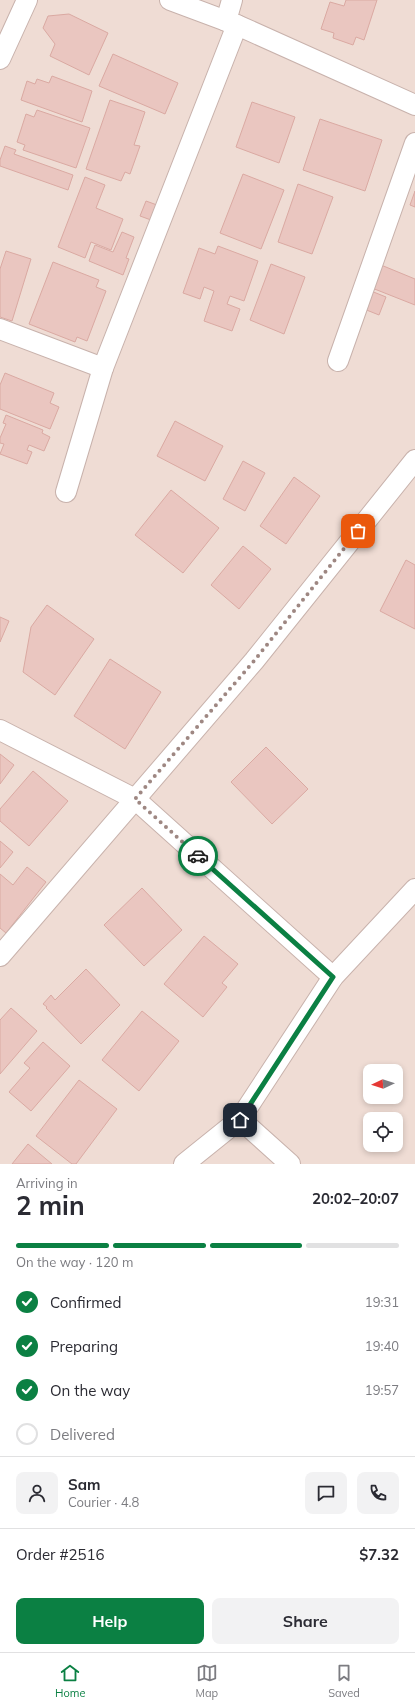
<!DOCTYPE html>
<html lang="en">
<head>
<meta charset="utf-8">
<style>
  :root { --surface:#fff; --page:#f2f2f3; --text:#2b2b33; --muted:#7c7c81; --line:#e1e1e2; --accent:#0b8043 }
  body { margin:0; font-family:Mulish,sans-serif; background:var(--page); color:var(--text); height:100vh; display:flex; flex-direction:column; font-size:15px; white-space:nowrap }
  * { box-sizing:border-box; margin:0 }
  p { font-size:13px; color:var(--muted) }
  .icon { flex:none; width:22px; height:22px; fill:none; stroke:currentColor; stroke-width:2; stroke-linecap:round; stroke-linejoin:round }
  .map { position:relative; height:1164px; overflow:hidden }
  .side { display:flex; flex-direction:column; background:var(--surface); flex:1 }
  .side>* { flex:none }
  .needle { width:26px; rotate:266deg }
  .fabs { position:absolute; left:363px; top:1064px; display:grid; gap:8px }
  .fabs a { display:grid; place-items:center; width:40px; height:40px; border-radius:8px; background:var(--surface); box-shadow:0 2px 6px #0003; font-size:20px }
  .pin { position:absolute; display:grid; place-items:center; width:34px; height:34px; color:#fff; margin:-17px; border-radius:8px; box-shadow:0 2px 6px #0006 }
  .courier { position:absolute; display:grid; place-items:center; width:40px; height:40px; margin:-20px; border:3px solid #0b8043; border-radius:50%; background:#fff; color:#222; box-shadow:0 1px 5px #0007 }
  .overview em { font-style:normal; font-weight:700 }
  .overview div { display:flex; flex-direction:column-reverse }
  .overview { display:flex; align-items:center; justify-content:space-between; height:68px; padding:0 16px }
  h1 { font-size:26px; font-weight:700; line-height:30px }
  .bar { display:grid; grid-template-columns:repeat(4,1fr); gap:6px 4px; align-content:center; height:48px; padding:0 16px }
  .bar i { height:5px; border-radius:3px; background:var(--line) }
  .bar .current { background:var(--accent) }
  .bar p { grid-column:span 4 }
  .line { display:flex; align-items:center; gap:10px; padding:0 16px; border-top:1px solid var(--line) }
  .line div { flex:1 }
  .round { display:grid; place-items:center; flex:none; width:42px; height:42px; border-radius:8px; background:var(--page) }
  ol { padding:0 16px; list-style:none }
  li { display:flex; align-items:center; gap:12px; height:44px }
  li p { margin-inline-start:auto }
  li .icon { padding:4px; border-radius:50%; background:var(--accent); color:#fff; stroke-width:4 }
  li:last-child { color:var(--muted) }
  li i { width:22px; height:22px; border:2px solid var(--line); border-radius:50% }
  .cta { display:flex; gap:8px; margin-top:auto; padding:8px 16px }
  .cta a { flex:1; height:46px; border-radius:8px; background:var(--accent); color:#fff; font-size:16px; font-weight:700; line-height:46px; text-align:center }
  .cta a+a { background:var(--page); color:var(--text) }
  .menu { display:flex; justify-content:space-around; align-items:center; height:56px; border-top:1px solid var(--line); background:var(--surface); font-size:11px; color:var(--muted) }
  .menu a { display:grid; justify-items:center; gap:2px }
  .menu .current { color:var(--accent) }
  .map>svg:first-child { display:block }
  .residential { fill:#efdcd4; fill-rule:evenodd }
  .building { fill:#eac6c0; stroke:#daa9a2 }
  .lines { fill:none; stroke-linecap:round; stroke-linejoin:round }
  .street-casing { stroke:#c8b2ac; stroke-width:22 }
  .street { stroke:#fff; stroke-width:20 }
  .done { stroke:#9e8782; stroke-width:4; stroke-dasharray:0 7.2 }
  .route { stroke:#0b8043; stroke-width:5 }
</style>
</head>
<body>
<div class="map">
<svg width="415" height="1164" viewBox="0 0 415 1164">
  <rect width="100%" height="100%" fill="#f8ebe4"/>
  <path class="residential" d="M0 0H415V1164H0ZM370 1071H396V1097H370ZM370 1119H396V1145H370Z"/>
  <g class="building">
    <path d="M346 0H377L364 40 356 37 353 45 333 38 334 33 321 29 330 2 344 6Z"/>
    <path d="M69 14 108 33 89 75 50 56 55 44 43 28 48 16Z"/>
    <path d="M113 54 178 83 165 114 99 86Z"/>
    <path d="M52 76 92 91 82 122 21 100 27 81 35 84 37 79 49 83Z"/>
    <path d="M110 100 145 112 134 145 140 146 130 174 125 172 121 181 86 169Z"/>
    <path d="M252 102 295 117 279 163 236 147Z"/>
    <path d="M37 110 90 128 76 168 23 150 25 145 17 142 26 114 34 117Z"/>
    <path d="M320 119 382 140 365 191 303 170Z"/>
    <path d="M5 146 16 150 14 154 73 175 68 190 0 166V160Z"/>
    <path d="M243 174 284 190 261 249 220 233Z"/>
    <path d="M85 177 105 185 96 208 123 219 111 250 91 242 85 258 58 247Z"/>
    <path d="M298 184 333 197 312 254 278 242Z"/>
    <path d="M415 191V207L410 205Z"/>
    <path d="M146 201 157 205 151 220 140 216Z"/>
    <path d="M122 232 134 237 126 258 129 259 123 275 89 261 95 245 113 252Z"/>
    <path d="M218 246 258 261 244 301 230 296 227 304 240 309 232 331 204 321 214 291 204 287 200 299 183 293 199 248 215 254Z"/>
    <path d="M6 251 31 259 12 321 0 317V269Z"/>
    <path d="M53 262 99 280 96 287 106 291 87 341 77 337 75 342 29 324Z"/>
    <path d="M271 264 305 277 284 334 250 320Z"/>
    <path d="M381 265 415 279V305L372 288Z"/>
    <path d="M366 289 386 297 379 315 359 307Z"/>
    <path d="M5 373 54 393 50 403 59 407 50 429 0 409V385Z"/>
    <path d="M6 415 43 430 42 433 50 437 44 451 29 445 27 450 32 452 27 464 0 454 4 444 0 443V438L6 424 3 423Z"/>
    <path d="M175 421 223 446 205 481 157 456Z"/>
    <path d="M243 461 265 473 245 511 223 499Z"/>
    <path d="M294 477 320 496 286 544 260 526Z"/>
    <path d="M171 490 219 528 183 573 135 535Z"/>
    <path d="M243 546 271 569 239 609 211 585Z"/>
    <path d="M406 560 415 565V629L380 611Z"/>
    <path d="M47 605 94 639 55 695 23 672 31 627Z"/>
    <path d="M0 617 9 621 0 642Z"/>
    <path d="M110 659 161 692 125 749 74 716Z"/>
    <path d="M266 747 308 789 272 824 231 782Z"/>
    <path d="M0 754 14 765 0 784Z"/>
    <path d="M33 771 68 801 29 846 0 821V809Z"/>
    <path d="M0 841 13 852 0 868Z"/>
    <path d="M27 867 46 882 6 933 0 928V874L13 885Z"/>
    <path d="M142 888 182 930 144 966 104 925Z"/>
    <path d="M204 936 238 964 222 983 227 987 203 1017 164 984Z"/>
    <path d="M86 969 120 1005 81 1044 46 1008 47 1007 43 1004 51 995 55 1000Z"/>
    <path d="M11 1008 37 1031 0 1074V1020Z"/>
    <path d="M142 1011 179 1041 139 1091 102 1060Z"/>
    <path d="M43 1042 70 1066 31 1111 9 1092 30 1068 24 1063Z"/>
    <path d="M79 1080 117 1109 76 1164H72L36 1136Z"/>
    <path d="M28 1144 52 1164H12Z"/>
  </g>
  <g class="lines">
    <g class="street-casing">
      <g id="street">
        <path d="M170 0 237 25 415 105"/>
        <path d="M226 21 232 0"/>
        <path d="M0 59 27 0"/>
        <path d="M0 329 103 368"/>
        <path d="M338 361 415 143"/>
        <path d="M66 492 103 368 237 25"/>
        <path d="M0 730 135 799 333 977"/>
        <path d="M0 956 254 661 415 460"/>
        <path d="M240 1119 290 1164"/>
        <path d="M184 1164 240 1119 333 977 415 889"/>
      </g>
    </g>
    <use href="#street" class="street"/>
  </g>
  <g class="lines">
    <path class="done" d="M198 856 135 799 254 661 358 531"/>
    <path class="route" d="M198 856 333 977 240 1120"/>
  </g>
</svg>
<div class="fabs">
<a><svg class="needle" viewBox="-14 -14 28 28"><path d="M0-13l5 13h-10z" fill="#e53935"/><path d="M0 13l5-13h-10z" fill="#7c7c81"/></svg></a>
<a><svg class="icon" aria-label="locate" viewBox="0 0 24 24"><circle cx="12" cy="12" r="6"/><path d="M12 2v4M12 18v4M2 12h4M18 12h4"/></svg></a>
</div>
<div class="pin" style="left:358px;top:531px;background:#ea580c"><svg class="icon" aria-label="bag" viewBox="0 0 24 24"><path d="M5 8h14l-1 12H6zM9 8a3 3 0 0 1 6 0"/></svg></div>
<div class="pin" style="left:240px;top:1120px;background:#1f2937"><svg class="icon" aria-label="home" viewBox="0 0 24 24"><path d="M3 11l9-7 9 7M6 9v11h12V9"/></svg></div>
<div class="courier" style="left:198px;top:856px"><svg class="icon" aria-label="car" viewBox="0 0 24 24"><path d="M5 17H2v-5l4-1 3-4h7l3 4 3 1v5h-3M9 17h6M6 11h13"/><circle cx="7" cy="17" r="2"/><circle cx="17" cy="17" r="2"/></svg></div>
</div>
<section class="side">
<div class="overview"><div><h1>2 min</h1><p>Arriving in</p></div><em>20:02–20:07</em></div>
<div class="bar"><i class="current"></i><i class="current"></i><i class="current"></i><i></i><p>On the way · 120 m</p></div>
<ol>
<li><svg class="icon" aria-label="check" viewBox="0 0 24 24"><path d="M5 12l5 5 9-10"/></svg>Confirmed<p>19:31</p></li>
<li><svg class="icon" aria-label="check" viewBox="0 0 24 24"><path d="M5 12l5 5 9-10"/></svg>Preparing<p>19:40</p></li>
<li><svg class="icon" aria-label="check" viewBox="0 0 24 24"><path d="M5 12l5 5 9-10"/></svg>On the way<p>19:57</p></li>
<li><i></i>Delivered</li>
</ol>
<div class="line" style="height:72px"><a class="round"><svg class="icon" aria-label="person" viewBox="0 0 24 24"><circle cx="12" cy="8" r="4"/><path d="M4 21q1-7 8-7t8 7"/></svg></a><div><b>Sam</b><p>Courier · 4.8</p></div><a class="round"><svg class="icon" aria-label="chat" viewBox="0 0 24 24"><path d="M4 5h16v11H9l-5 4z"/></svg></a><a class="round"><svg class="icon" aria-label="phone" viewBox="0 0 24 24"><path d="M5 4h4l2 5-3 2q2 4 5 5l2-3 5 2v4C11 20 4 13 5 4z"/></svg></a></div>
<div class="line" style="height:52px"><div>Order #2516</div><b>$7.32</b></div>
<div class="cta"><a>Help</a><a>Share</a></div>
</section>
<nav class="menu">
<a class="current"><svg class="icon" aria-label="home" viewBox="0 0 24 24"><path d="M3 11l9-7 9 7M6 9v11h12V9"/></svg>Home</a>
<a><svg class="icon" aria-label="map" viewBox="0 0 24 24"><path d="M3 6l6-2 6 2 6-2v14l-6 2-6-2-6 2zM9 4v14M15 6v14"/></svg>Map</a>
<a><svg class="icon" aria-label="saved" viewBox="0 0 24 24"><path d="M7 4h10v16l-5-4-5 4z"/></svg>Saved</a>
</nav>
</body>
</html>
